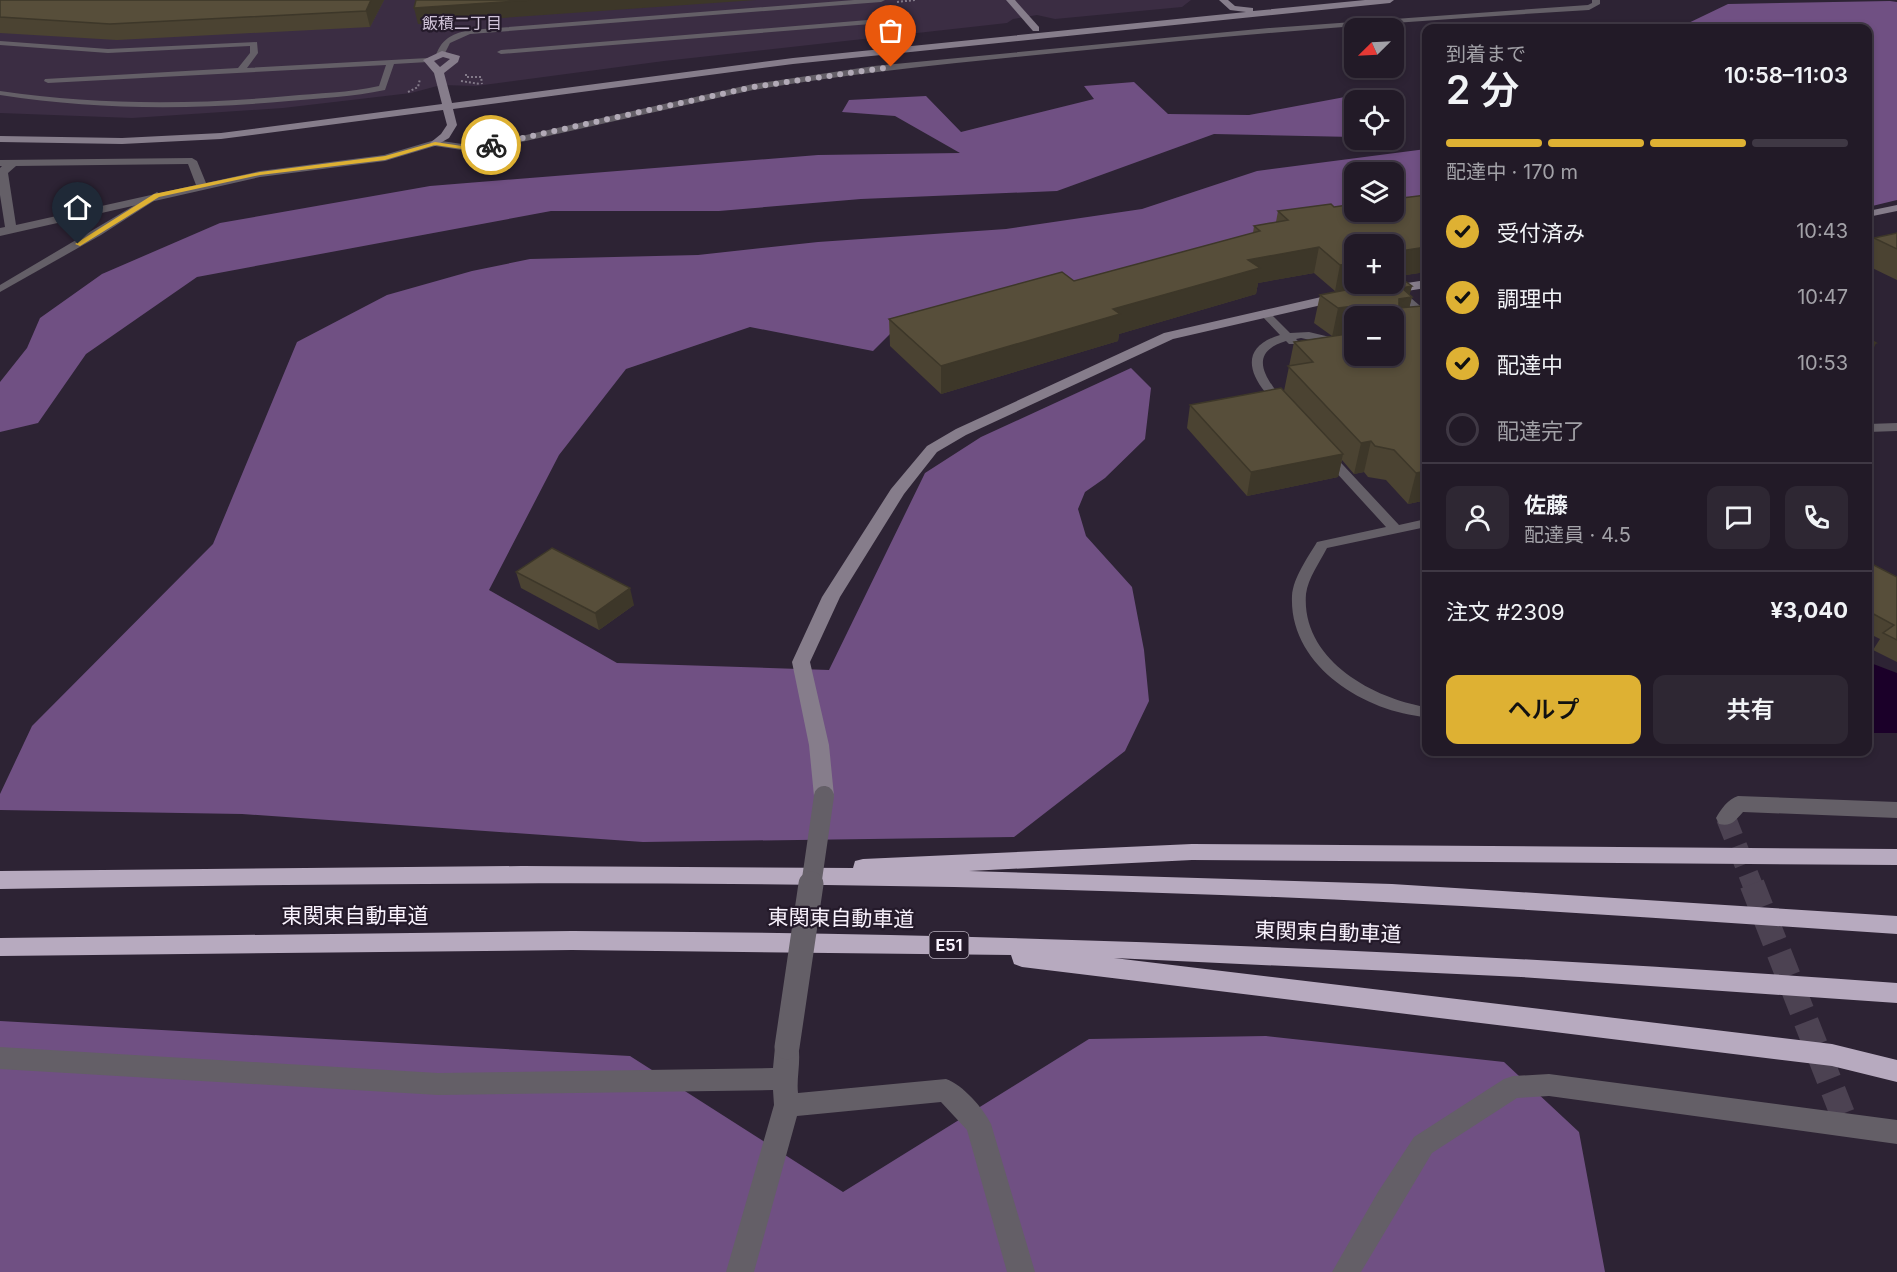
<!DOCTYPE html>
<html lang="ja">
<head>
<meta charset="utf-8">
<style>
  :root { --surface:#221a27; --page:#2e2733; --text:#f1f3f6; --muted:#a2a1a7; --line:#3f3844; --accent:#deb133 }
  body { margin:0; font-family:Inter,"Noto Sans JP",sans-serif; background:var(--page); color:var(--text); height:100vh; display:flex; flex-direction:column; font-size:22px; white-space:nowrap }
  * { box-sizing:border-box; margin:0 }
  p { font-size:20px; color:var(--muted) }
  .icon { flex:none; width:33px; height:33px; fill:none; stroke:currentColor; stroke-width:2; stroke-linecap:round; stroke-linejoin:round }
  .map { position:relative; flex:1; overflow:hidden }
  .panel { position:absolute; left:1422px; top:24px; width:450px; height:732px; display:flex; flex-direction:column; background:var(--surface); border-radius:12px; box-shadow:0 3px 9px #0003,0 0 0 2px var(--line) }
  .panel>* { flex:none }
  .needle { width:39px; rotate:246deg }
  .controls { position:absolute; left:1344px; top:18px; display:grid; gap:12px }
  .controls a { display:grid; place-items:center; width:60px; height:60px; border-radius:12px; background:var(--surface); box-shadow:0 3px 9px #0003,0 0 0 2px var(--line); font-size:30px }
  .pin { position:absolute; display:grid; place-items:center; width:51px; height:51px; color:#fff; margin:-62px -26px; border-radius:50% 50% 50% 0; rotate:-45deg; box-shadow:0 0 6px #0007 }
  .pin .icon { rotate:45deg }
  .courier { position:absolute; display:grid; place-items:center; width:60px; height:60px; margin:-30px; border:4px solid #deb133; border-radius:50%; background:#fff; color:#222; box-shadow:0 2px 8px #0007 }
  .summary em { font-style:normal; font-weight:600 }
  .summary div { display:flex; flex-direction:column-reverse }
  .summary { display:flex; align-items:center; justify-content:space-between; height:102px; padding:0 24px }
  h1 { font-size:39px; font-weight:600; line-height:45px }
  .bar { display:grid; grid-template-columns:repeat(4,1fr); gap:9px 6px; align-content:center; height:72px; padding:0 24px }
  .bar i { height:8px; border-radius:4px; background:var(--line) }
  .bar .on { background:var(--accent) }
  .bar p { grid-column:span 4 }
  .line { display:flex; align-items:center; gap:15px; padding:0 24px; border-top:2px solid var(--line) }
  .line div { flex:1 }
  .round { display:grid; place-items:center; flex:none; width:63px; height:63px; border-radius:12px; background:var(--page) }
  ol { padding:0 24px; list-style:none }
  li { display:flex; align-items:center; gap:18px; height:66px }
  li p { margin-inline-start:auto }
  li .icon { padding:6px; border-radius:50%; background:var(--accent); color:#111; stroke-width:4 }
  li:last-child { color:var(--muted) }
  li i { width:33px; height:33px; border:3px solid var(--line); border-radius:50% }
  .cta { display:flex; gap:12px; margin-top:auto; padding:12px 24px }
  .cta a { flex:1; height:69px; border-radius:12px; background:var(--accent); color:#111; font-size:24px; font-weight:600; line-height:69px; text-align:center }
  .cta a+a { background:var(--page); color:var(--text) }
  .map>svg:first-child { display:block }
  .built { fill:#3b2d43 }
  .forest { fill:#705083 }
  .water { fill:#1b0029 }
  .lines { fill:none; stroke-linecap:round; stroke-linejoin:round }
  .street-tunnel-far1 { stroke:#4c4252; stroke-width:20; stroke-dasharray:20 10; stroke-linecap:butt }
  .street-tunnel { stroke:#4c4252; stroke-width:25; stroke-dasharray:25 12; stroke-linecap:butt }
  .path { stroke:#827988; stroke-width:2; stroke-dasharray:2 2; stroke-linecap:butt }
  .lane { fill:#645f67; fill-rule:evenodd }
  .street { fill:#645f67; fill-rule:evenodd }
  .secondary { fill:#867d8b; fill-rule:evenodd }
  .highway { fill:#b7aabf; fill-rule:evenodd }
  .street-bridge-far1 { stroke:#645f67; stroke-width:20 }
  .street-bridge { stroke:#645f67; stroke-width:25 }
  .wall { fill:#4b4332; fill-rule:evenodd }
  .shaded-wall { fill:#3d3729 }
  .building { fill:#574e3a; stroke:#3d3729; stroke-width:1.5 }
  .route { fill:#deb133 }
  .done { stroke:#b2aab7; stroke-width:6; stroke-dasharray:0 10.8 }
  .labels { text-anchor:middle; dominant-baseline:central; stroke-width:4.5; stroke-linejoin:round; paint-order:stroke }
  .far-neighbourhood-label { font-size:16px; fill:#d0c3d8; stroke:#241a2a }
  .shield { fill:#241a2a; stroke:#b9b1be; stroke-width:1.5 }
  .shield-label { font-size:16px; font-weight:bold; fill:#f9f2fd }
  .near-street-label { font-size:21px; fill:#f9f2fd; stroke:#241a2a }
</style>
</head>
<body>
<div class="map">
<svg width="1897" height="1272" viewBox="0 0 1897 1272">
  <rect width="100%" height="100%" fill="#2d2334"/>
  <path class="built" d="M0 0H1191L1182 7 1055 19 1037 15 1013 19 1007 23 664 61 476 86 441 85 411 93 283 108 132 118 0 113Z"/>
  <g class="forest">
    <path d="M1890 1 1897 2V200L1868 207V28H1678L1728 4Z"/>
    <path d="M1134 82 1168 114 1249 115 1377 91 1383 100H1354V137L1214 134 1057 191 861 199 719 211H551L197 277 86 354 38 423 0 432V382L27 348 40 318 102 274 220 223 430 186 818 155 960 153 895 116 842 112 849 100 926 96 961 132 1094 99 1084 86Z"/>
    <path d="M1426 149V195L1394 199V172H1354V205L1121 281 909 315 873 351 750 327 626 369 559 455 489 590 617 663 829 670 925 473 981 437 1131 368 1151 388 1145 439 1105 478 1085 492 1078 509 1086 536 1132 587 1144 650 1149 701 1125 751 1014 837 643 842 242 814 0 810V794L32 726 213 544 297 342 387 295 472 271 530 259 698 255 818 242 1006 229 1142 209 1257 171Z"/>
    <path d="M0 1021 630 1056 843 1192 1089 1039 1266 1036 1504 1062 1579 1132 1605 1272H0Z"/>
  </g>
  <path class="water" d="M1868 662 1897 673V733H1868Z"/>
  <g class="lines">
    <path class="street-tunnel-far1" d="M1726 818 1753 886"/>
    <path class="street-tunnel" d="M1752 884 1846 1123"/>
    <g class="path">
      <path d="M897 2 915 0"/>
      <path d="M466 74V77H481L482 84"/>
      <path d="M461 81 480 84"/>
      <path d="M408 92 418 87 420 79"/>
    </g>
    <g class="lane">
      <path d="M854 0H885L881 2 470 34 450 43 443 57 436 55C442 38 454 33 470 30Z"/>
      <path d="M868 20 871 24 501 54 497 52 501 50Z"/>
      <path d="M0 41 108 49 257 42 258 53 247 68 428 58 432 60 428 62 394 64 385 90C353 97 321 98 289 101 192 110 97 110 0 95V91C96 105 191 105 288 96 318 93 349 93 379 86L386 65 48 83 44 81 45 79 238 68 250 53V46L108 53 0 45Z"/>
      <path d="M157 192 162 195 160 197 101 235 0 292V285Z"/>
      <path d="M1397 286 1426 311V319L1422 318 1393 291V287Z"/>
      <path d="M1264 310 1268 311 1290 333 1309 332 1334 338 1354 335V341L1334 345 1301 338 1296 339 1299 342 1297 344H1289L1286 341C1243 354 1270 383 1287 405L1281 409C1273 406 1269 399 1265 392 1245 367 1246 345 1280 335L1259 313Z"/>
      <path d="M1897 423V431L1868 432V424Z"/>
      <path d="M1326 450 1330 451 1399 525 1426 519V527L1327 548C1320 562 1308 578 1306 594 1301 659 1372 698 1426 707V717C1365 712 1289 666 1292 596 1293 578 1308 557 1317 542L1386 527 1322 457 1320 454Z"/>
    </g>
    <g class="street">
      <path d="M1592 0H1600V4L1589 10C1421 20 1254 33 1087 50 975 61 864 71 753 90L499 147 462 150 435 146 385 161 260 177 0 236V228L5 227 0 195V168L2 166H0V160L192 158 197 161 206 183 260 171 384 155 435 140 462 144 499 141 753 84 874 66 1269 28 1588 5 1592 3ZM188 164 196 185 16 225 8 173 16 166Z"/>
      <path d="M1738 796 1897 802V818L1743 812C1735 821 1731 827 1719 824L1716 818C1721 809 1728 799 1738 796Z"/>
      <path d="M787 1036 796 1039C803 1055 796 1076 798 1093L946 1079C963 1085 983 1108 991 1124L1035 1272H1007L967 1130 941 1102 797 1116 754 1272H726L774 1105 773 1090 438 1095 0 1069V1047L438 1073 773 1068 775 1047 778 1039Z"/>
      <path d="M1549 1074 1897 1120V1144L1549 1096 1517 1098 1432 1153 1361 1272H1332L1378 1192 1414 1137 1504 1079 1513 1076Z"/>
    </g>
    <g class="secondary">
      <path d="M1006 0H1015L1039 27V31H1033Z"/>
      <path d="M1219 0H1228L1235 6 1253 8V11L1365 0H1394L1390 3 793 64 453 109 457 125 449 138 435 146 430 143 441 134 447 125 443 110 221 139 122 144 0 142V136L122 138 221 133 442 104 434 73 423 60 442 51 460 56 458 62 444 73 452 103 793 58 1246 12 1230 10ZM443 57 450 59 440 67 434 61Z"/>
      <path d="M1897 205V211L1868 217V211Z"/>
      <path d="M1426 280V288L1388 294 1382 290 1388 286Z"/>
      <path d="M1343 292 1349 296 1348 299 1173 339 966 435 937 452 904 494 840 597 810 662 829 745 834 796 831 801 824 804 817 801 814 796 809 745 792 662 822 597 891 489 927 446 956 429 1164 333Z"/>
    </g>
    <g class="highway">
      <path d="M1192 844 1897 849V865L1192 860 969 871 1392 884 1897 916V934C1672 919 1447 903 1221 895 814 879 407 882 0 889V871L522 866 853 868 855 861 863 859Z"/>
      <path d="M572 931C1015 933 1456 951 1897 983V1003L1521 977 1114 958 1832 1044 1897 1060V1082L1832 1066 1022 967 1014 964 1011 955 572 950 0 956V938Z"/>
    </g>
    <path class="street-bridge-far1" d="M811 886 824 796"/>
    <path class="street-bridge" d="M787 1047 811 884"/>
  </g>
  <g class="wall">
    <path d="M0 0H384L370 27 117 40 0 33Z"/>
    <path d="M1278 211 1426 272 1398 276 1412 286 1409 295 1412 297 1409 307 1426 310V506L1422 501 1408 504 1386 480 1368 477 1364 472 1354 474 1342 460 1338 477 1247 496 1187 428 1190 405 1284 391 1294 342 1332 336 1314 323 1320 295 1349 289 1335 291 1314 273 1258 283 1256 294 1119 334 1118 341 941 394 890 346 889 319 1074 281 1253 233 1254 226 1276 222ZM1354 244 1394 284H1354ZM1354 316 1394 356H1354Z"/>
    <path d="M1897 233V280L1868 266V252L1874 238Z"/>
    <path d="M1868 562 1897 577V662L1873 650 1880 639 1868 633Z"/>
    <path d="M516 572 634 605 599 630 521 588Z"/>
  </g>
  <g class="shaded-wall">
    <path d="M371 0H384L370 27 366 11Z"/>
    <path d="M531 0H756L418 24 414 8Z"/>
    <path d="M1319 247 1314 273 1258 283 1256 294 1119 334 1118 341 941 394V366L1113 309 1248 260Z"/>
    <path d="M1426 247V272L1394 277V252Z"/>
    <path d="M1354 263V276L1352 274 1349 289 1335 291 1340 265Z"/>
    <path d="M1412 286 1409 297H1412L1405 325 1394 327 1402 288Z"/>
    <path d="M1362 305 1359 316 1349 317 1345 335 1332 337 1338 308Z"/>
    <path d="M1876 343 1868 361V345Z"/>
    <path d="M1371 441 1364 472 1354 474 1361 443Z"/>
    <path d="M1343 454 1338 477 1247 496 1251 472Z"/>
    <path d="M1426 471V487L1422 501 1408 504 1416 473Z"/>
    <path d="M630 588 634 605 599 630 595 613Z"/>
  </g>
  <g class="building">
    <path d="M0 0H371L366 11 110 24 0 17Z"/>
    <path d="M416 0H531L414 8Z"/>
    <path d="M1426 195V247L1394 252V244H1354V263L1340 265 1319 247 1248 260 1260 268 1113 309 1120 314 941 366 889 319 1062 272 1074 281 1260 231 1254 226 1288 220 1278 211 1331 204 1334 207 1354 204V212H1394V199Z"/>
    <path d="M1897 233V249L1874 238Z"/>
    <path d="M1394 273 1412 286 1402 288 1412 297 1399 299V308L1422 306 1426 310V471L1416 473 1394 450 1375 446 1371 441 1361 443 1288 366 1313 362 1294 342 1354 333V356H1394V316H1354V321L1349 317 1362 314V305L1338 308 1320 295 1366 286 1363 284H1394Z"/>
    <path d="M1868 338 1876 343 1868 345Z"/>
    <path d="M1281 388 1343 454 1251 472 1190 405Z"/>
    <path d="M552 548 630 588 595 613 516 572Z"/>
    <path d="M1868 562 1897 577V640L1883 633 1894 625 1868 611 1871 608 1868 606Z"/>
  </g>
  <path class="route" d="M435 142 462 146 493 145 462 149 435 145 385 160 260 175 159 197 80 246 75 244 154 194 260 172 385 156Z"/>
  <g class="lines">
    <path class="done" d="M491 145 753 87 891 67"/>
  </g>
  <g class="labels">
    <g class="far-neighbourhood-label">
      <text x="462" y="23">飯積二丁目</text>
    </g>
    <rect class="shield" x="929.5" y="932" width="39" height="26" rx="4.5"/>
    <g class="shield-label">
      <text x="949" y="945">E51</text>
    </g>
    <g class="near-street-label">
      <text x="355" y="915">東関東自動車道</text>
      <text transform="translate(841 918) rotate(1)">東関東自動車道</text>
      <text transform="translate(1328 932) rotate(2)">東関東自動車道</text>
    </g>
  </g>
</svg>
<div class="controls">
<a><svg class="needle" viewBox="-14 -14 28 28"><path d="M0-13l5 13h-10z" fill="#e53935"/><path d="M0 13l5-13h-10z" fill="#a2a1a7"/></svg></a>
<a><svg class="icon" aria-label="locate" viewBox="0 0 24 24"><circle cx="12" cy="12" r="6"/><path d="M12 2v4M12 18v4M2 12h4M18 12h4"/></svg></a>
<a><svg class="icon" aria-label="layers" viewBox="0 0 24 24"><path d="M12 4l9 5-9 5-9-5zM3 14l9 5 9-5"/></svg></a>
<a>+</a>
<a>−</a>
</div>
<div class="pin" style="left:891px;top:67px;background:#ea580c"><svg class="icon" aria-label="bag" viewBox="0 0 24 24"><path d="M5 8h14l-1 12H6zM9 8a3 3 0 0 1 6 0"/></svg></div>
<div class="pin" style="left:78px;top:244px;background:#1f2937"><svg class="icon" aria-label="home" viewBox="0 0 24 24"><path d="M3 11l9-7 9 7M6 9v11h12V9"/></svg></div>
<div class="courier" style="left:491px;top:145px"><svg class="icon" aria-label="bike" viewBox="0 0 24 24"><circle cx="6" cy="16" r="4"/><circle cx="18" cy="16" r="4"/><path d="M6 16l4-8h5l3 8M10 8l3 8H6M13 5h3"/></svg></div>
<section class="panel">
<div class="summary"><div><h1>2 分</h1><p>到着まで</p></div><em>10:58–11:03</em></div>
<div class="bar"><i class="on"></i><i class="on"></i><i class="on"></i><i></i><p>配達中 · 170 m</p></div>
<ol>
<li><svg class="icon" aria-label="check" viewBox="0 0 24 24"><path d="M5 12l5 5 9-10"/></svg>受付済み<p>10:43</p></li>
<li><svg class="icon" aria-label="check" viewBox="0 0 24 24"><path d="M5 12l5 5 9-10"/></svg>調理中<p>10:47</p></li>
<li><svg class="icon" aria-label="check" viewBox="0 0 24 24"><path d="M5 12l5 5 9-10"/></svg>配達中<p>10:53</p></li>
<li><i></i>配達完了</li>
</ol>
<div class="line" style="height:108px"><a class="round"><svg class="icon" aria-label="person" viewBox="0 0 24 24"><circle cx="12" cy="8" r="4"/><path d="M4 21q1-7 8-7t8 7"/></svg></a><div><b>佐藤</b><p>配達員 · 4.5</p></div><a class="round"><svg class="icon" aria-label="chat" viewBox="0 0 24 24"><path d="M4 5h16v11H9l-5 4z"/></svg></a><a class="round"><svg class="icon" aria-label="phone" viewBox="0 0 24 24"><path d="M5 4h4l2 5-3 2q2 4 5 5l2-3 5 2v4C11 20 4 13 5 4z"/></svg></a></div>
<div class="line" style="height:78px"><div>注文 #2309</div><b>¥3,040</b></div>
<div class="cta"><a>ヘルプ</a><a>共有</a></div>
</section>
</div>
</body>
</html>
